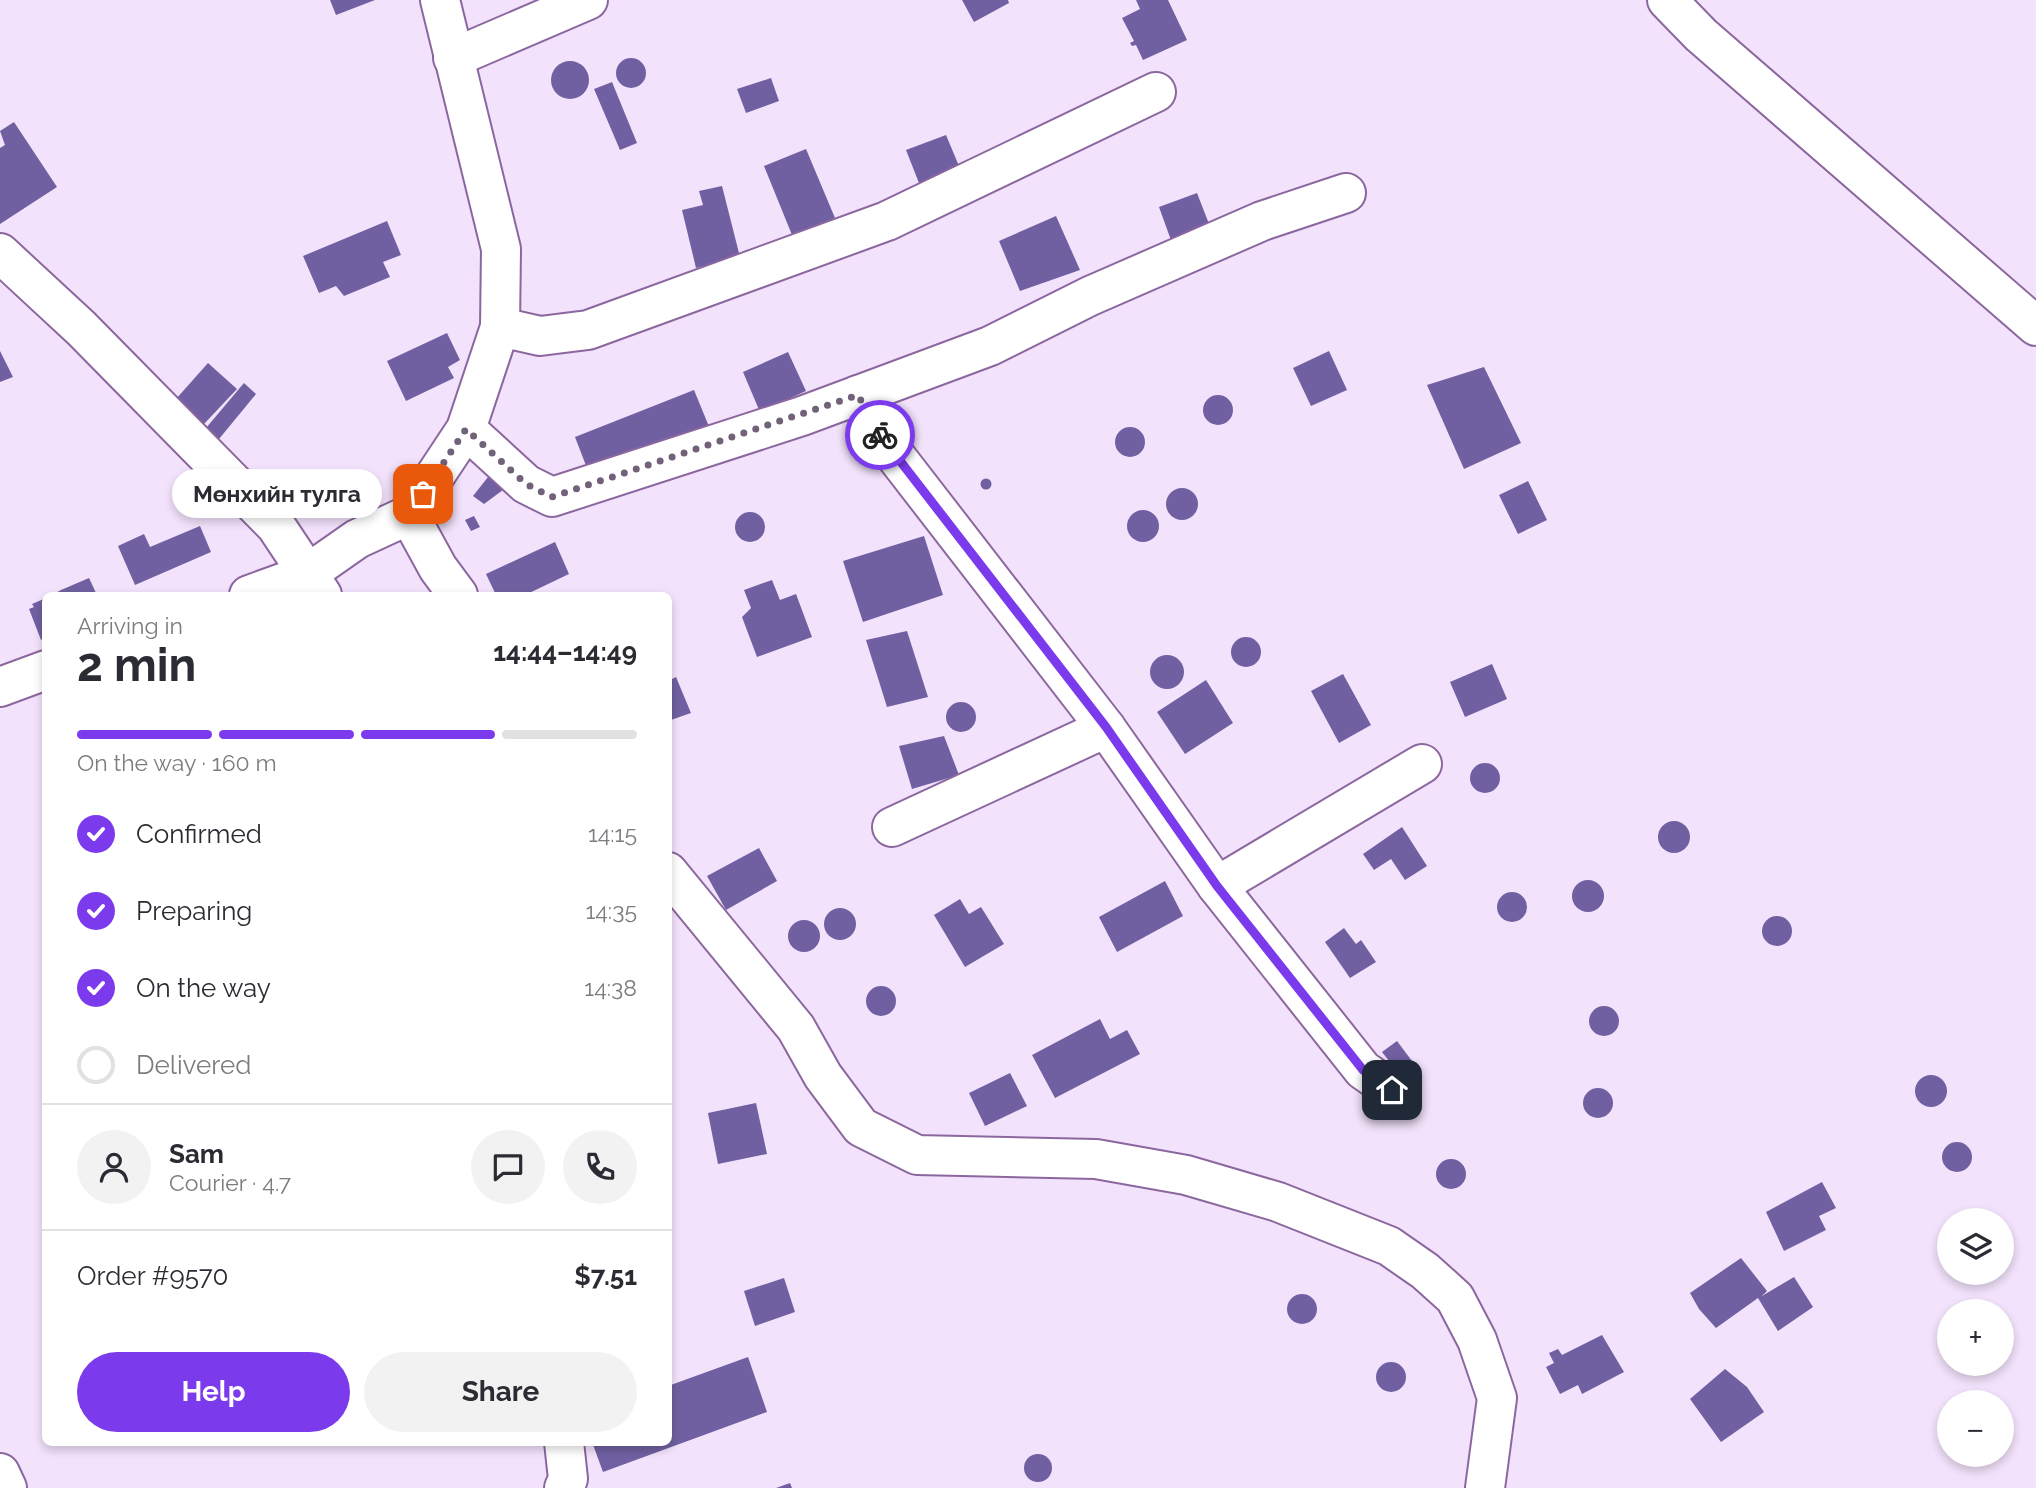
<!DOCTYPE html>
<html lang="en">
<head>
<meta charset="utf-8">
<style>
  :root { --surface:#fff; --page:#f2f2f3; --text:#2b2b33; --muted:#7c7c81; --line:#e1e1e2; --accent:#7c3aed }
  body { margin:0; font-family:Raleway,sans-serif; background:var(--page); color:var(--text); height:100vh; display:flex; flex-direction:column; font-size:26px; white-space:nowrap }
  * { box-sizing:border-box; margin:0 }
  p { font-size:23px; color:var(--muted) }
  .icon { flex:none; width:38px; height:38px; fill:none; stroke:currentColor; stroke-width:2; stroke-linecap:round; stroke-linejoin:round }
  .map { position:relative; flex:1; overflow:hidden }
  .sheet { position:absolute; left:42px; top:592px; width:630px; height:854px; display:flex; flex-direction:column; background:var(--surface); border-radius:10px; box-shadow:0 4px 10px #0003 }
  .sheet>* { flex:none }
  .tools { position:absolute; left:1937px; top:1208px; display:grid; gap:14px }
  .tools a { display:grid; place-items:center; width:77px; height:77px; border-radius:50%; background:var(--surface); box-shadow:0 4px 10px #0003; font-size:35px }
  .pin { position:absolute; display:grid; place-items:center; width:60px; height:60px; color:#fff; margin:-30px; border-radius:14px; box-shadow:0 4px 10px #0006 }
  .courier { position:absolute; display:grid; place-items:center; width:70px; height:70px; margin:-35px; border:5px solid #7c3aed; border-radius:50%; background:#fff; color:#222; box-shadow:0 2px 9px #0007 }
  .bubble { position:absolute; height:49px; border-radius:24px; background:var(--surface); box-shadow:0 4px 10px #0003; font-size:23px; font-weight:700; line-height:49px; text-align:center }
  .headline em { font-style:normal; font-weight:700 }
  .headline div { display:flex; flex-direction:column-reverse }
  .headline { display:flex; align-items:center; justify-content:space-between; height:119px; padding:0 35px }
  h1 { font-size:46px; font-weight:700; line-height:52px }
  .bar { display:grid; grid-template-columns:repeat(4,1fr); gap:10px 7px; align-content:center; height:84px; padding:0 35px }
  .bar i { height:9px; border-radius:5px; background:var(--line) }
  .bar .selected { background:var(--accent) }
  .bar p { grid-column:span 4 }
  .line { display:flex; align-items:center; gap:18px; padding:0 35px; border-top:2px solid var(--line) }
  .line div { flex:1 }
  .round { display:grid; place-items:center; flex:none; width:74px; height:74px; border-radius:37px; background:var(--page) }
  ol { padding:0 35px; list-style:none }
  li { display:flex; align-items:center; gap:21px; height:77px }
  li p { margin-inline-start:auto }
  li .icon { padding:7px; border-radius:50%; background:var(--accent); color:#fff; stroke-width:4 }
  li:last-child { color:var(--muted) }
  li i { width:38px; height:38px; border:4px solid var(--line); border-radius:50% }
  .primary-button { display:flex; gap:14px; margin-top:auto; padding:14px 35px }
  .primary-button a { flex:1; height:80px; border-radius:42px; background:var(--accent); color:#fff; font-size:28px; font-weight:700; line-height:80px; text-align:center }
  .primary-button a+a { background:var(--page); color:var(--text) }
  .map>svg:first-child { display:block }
  .building { fill:#7060a1 }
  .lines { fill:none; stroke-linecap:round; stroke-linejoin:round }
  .minor-casing { stroke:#8c679f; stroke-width:42 }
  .minor { stroke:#fff; stroke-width:38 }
  .done { stroke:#716179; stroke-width:7; stroke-dasharray:0 12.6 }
  .route { stroke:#7c3aed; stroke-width:9 }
</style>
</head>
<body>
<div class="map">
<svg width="2036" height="1488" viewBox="0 0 2036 1488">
  <rect width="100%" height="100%" fill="#f2e2fb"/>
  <g class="building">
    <path d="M330 0H375L336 15Z"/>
    <path d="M962 0H1008L1009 3 974 22Z"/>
    <path d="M1136 0H1168L1187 40 1143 60 1136 45 1132 46 1130 43 1134 41 1122 18 1140 9Z"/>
    <circle cx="631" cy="73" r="15"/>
    <circle cx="570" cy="80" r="19"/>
    <path d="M771 78 779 101 746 113 737 89Z"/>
    <path d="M612 82 637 143 620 150 594 89Z"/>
    <path d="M14 122 57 187 0 224V148L5 145 0 131Z"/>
    <path d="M946 135 959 166 919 183 906 150Z"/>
    <path d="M806 149 835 218 792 235 764 166Z"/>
    <path d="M722 186 740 257 696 268 682 210 703 205 699 191Z"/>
    <path d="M1197 193 1211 229 1172 243 1159 207Z"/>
    <path d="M1056 216 1080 270 1020 291 999 241Z"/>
    <path d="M387 221 401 255 383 262 390 277 344 296 336 286 319 293 303 256Z"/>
    <path d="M447 333 460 360 448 367 454 378 406 401 387 361Z"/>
    <path d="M0 351 13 377 0 382Z"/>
    <path d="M1329 351 1347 390 1311 406 1293 368Z"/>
    <path d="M788 352 806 391 760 412 743 372Z"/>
    <path d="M208 363 237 389 204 424 176 399Z"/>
    <path d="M1484 367 1521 443 1464 469 1427 385Z"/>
    <path d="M244 383 256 394 219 439 206 428Z"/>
    <path d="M694 390 710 429 590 476 575 437Z"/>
    <circle cx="1218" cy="410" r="15"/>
    <circle cx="1130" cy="442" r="15"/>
    <path d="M492 472 507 487 484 504 473 496Z"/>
    <circle cx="986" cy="484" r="5.5"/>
    <path d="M1528 481 1547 520 1518 534 1499 495Z"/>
    <circle cx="1182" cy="504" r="16"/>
    <circle cx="1143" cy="526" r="16"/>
    <circle cx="750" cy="527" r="15"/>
    <path d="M474 516 480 527 471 531 465 520Z"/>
    <path d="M200 526 211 552 135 585 118 546 144 534 150 547Z"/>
    <path d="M924 536 943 595 863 622 843 561Z"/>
    <path d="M555 542 569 574 525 595H496L486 574Z"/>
    <path d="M89 578 97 595H52L61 590Z"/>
    <path d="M772 580 780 600 796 594 812 637 757 657 742 617 751 608 744 590Z"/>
    <path d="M46 598V637L41 640 29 609 34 607 32 604Z"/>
    <path d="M907 631 928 697 887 707 866 640Z"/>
    <circle cx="1246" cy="652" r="15"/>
    <circle cx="1167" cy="672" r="17"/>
    <path d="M1492 664 1507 699 1465 717 1450 682Z"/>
    <path d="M1343 674 1371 725 1339 743 1311 691Z"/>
    <path d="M676 677 691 713 668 721V681Z"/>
    <path d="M1206 680 1233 723 1185 754 1157 712Z"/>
    <circle cx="961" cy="717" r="15"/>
    <path d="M944 736 959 775 912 789 899 746Z"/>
    <circle cx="1485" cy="778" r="15"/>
    <circle cx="1674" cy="837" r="16"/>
    <path d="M1402 827 1427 866 1405 880 1391 859 1374 870 1363 854Z"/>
    <path d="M759 848 777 881 726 910 707 876Z"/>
    <circle cx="1588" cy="896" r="16"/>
    <path d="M1165 881 1183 916 1117 952 1099 917Z"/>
    <circle cx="1512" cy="907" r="15"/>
    <path d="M960 899 969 914 981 907 1004 944 965 967 934 915Z"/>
    <circle cx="840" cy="924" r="16"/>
    <circle cx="1777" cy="931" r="15"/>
    <circle cx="804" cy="936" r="16"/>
    <path d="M1344 928 1356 944 1361 940 1376 962 1350 978 1325 942Z"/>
    <circle cx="881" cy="1001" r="15"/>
    <circle cx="1604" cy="1021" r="15"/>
    <path d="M1100 1019 1110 1039 1127 1030 1140 1054 1055 1098 1032 1055Z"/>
    <path d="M1397 1041 1415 1065 1409 1070 1397 1071 1382 1052Z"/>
    <path d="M1010 1073 1027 1106 985 1126 969 1093Z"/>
    <circle cx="1931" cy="1091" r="16"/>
    <circle cx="1598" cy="1103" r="15"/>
    <path d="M756 1103 767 1154 718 1164 708 1113Z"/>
    <circle cx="1957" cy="1157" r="15"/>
    <circle cx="1451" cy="1174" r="15"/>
    <path d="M1822 1182 1836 1208 1819 1216 1826 1230 1784 1251 1766 1212Z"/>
    <path d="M1741 1258 1767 1291 1762 1296 1794 1277 1813 1307 1778 1331 1758 1298 1716 1328 1699 1309 1690 1293Z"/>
    <path d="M784 1278 795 1312 755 1326 744 1291Z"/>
    <circle cx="1302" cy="1309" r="15"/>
    <path d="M1602 1335 1624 1372 1582 1394 1578 1385 1560 1394 1546 1367 1554 1363 1549 1353 1558 1349 1562 1355Z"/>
    <path d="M748 1357 767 1412 603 1472 592 1442H668V1386Z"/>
    <circle cx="1391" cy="1377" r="15"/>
    <path d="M1725 1369 1747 1387 1764 1412 1721 1442 1690 1399Z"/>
    <circle cx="1038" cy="1468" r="14"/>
    <path d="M790 1483 792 1488H776Z"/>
  </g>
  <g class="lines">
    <g class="minor-casing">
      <g id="minor">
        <path d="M440 0 501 249 500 327 466 429 409 515 438 568 458 595"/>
        <path d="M1667 0 1701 35 2036 326"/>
        <path d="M453 58 588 0"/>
        <path d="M0 253 81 328 276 526 322 595"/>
        <path d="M500 327 540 336 588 330 887 221 1156 92"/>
        <path d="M858 395 877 432 1106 728 1217 886 1363 1070 1392 1090"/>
        <path d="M466 429 526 484 552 497 802 416 990 346 1090 296 1262 221 1346 193"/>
        <path d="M249 595 307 574 357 539 409 515"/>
        <path d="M0 687 46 670"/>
        <path d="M892 827 1106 728"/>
        <path d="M668 872 796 1028 823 1076 861 1127 917 1155 1096 1159 1186 1175 1278 1202 1389 1246 1425 1271 1455 1298 1477 1340 1497 1398 1485 1488"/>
        <path d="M1217 886 1422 764"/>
        <path d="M0 1473 7 1488"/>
        <path d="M564 1488 568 1479 564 1442"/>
      </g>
    </g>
    <use href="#minor" class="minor"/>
  </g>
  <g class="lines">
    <path class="done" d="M423 494 466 429 526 484 552 497 858 395 880 435"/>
    <path class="route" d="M880 435 1106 727 1217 886 1363 1070 1392 1090"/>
  </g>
</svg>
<div class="tools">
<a><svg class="icon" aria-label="layers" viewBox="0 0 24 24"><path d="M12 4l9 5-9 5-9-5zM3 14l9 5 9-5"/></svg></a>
<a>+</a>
<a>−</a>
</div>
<div class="pin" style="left:423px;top:494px;background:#ea580c"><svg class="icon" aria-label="bag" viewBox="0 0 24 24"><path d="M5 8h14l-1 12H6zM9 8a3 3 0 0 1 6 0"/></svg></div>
<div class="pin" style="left:1392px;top:1090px;background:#1f2937"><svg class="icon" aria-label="home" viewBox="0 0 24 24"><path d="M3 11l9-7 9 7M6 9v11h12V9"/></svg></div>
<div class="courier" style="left:880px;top:435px"><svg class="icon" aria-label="bike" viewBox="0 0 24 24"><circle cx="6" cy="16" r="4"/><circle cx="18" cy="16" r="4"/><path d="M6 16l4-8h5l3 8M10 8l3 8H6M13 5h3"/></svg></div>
<div class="bubble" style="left:172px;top:469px;width:210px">Мөнхийн тулга</div>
<section class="sheet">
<div class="headline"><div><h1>2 min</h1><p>Arriving in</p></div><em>14:44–14:49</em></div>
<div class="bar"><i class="selected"></i><i class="selected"></i><i class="selected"></i><i></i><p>On the way · 160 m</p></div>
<ol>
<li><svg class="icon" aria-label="check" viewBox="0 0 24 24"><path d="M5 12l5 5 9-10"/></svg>Confirmed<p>14:15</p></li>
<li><svg class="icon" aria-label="check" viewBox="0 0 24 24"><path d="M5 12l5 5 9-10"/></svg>Preparing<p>14:35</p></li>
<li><svg class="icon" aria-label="check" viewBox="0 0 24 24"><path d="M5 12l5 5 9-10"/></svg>On the way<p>14:38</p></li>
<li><i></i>Delivered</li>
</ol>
<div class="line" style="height:126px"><a class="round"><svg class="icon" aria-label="person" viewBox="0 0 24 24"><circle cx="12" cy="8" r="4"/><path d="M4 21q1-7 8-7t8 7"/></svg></a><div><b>Sam</b><p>Courier · 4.7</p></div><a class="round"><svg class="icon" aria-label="chat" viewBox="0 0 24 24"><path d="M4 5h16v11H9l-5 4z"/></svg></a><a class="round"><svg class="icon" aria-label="phone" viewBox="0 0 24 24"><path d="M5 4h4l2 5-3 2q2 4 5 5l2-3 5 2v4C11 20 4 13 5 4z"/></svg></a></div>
<div class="line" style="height:91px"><div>Order #9570</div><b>$7.51</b></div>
<div class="primary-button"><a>Help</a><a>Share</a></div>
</section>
</div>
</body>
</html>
